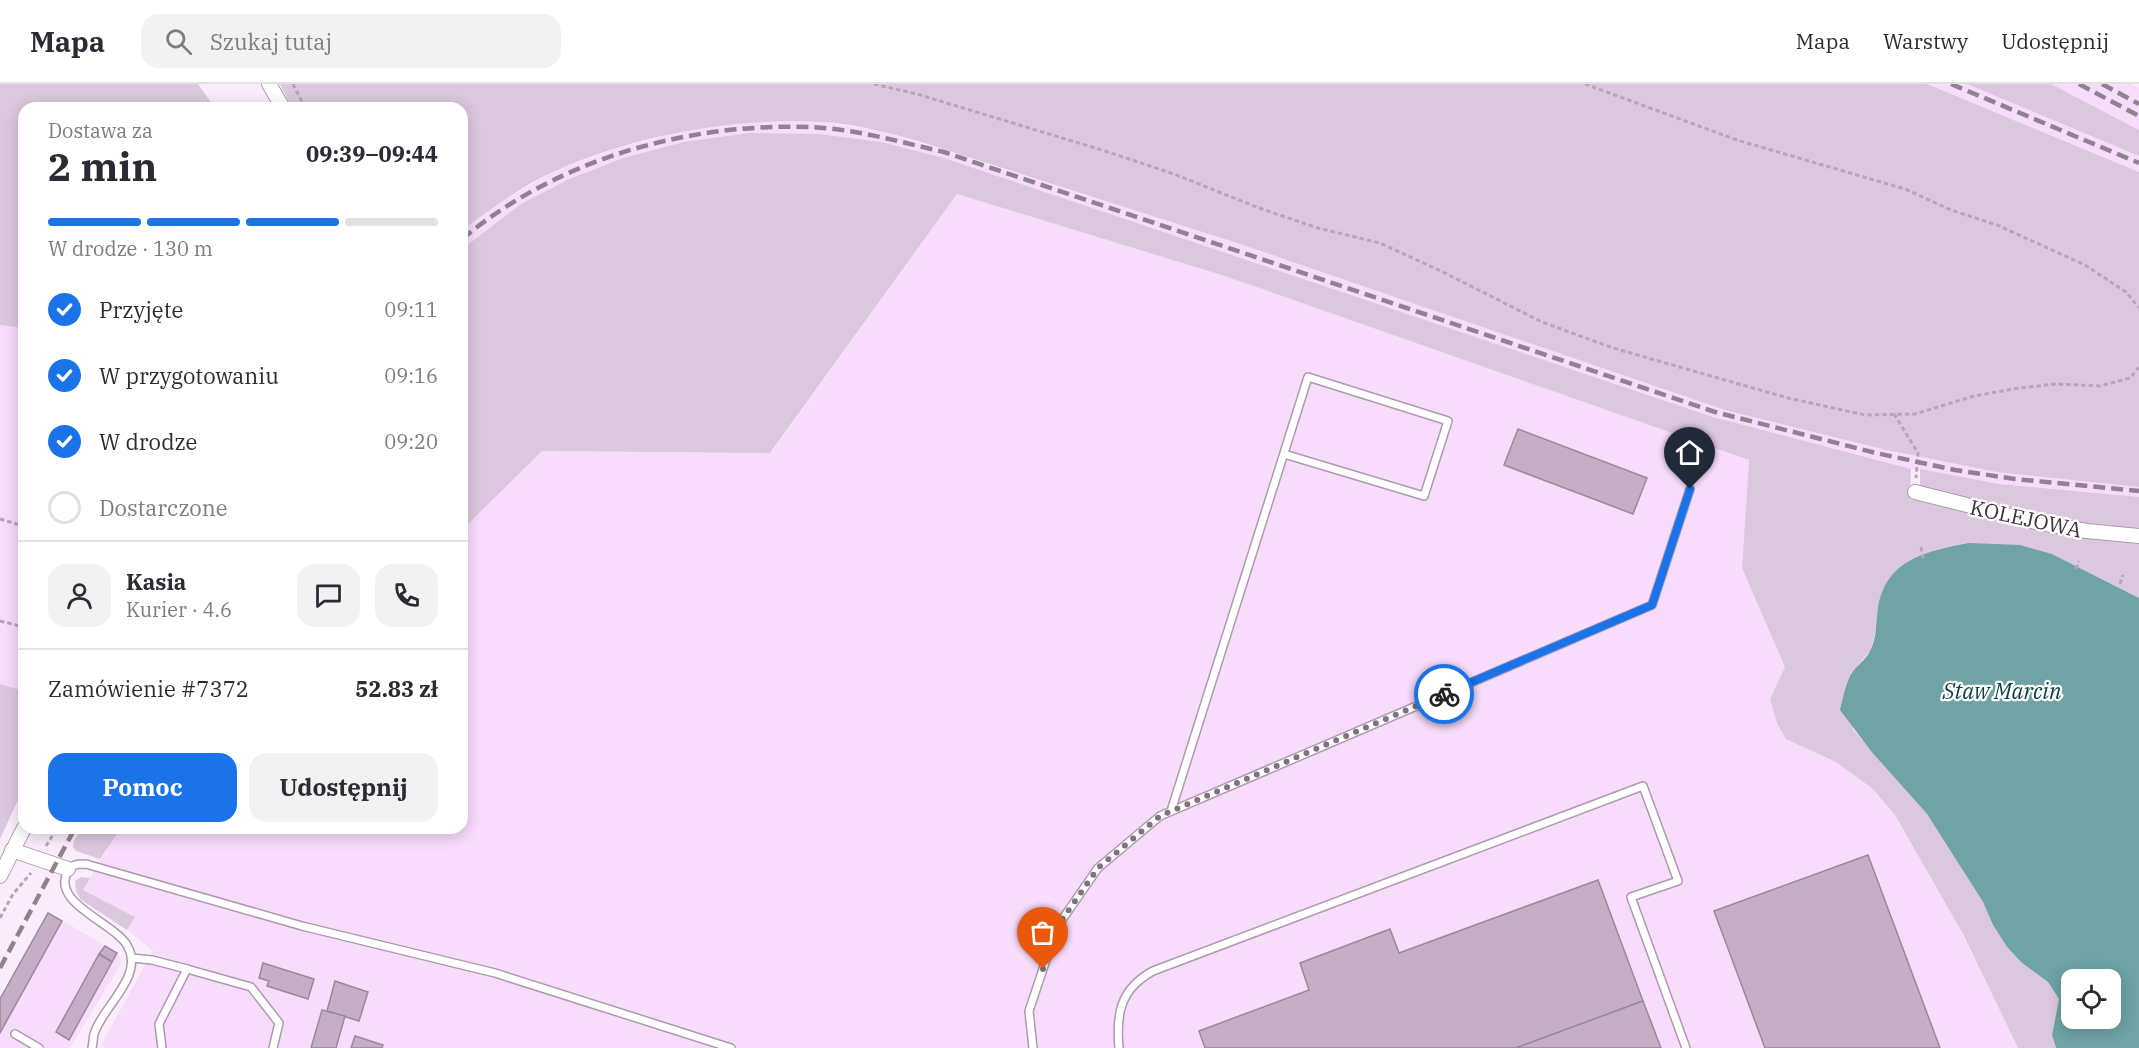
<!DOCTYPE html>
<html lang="pl">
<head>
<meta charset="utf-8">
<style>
  :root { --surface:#fff; --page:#f2f2f3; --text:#2b2b33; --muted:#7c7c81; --line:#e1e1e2; --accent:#1a73e8 }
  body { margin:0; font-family:"IBM Plex Serif",serif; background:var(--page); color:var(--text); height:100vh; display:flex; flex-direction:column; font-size:22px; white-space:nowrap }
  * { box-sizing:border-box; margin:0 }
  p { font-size:20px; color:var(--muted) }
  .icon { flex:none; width:33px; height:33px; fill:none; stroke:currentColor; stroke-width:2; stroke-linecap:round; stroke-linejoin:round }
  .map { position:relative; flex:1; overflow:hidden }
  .drawer { position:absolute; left:18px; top:18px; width:450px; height:732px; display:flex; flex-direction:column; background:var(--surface); border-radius:18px; box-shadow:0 3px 15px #0003 }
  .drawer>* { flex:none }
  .fabs { position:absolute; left:2061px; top:885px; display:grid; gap:12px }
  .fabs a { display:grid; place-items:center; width:60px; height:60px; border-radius:12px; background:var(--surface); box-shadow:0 3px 15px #0003; font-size:30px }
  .pin { position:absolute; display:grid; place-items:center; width:51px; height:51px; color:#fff; margin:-62px -26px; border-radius:50% 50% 50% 0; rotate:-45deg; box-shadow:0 0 6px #0007 }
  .pin .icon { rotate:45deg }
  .courier { position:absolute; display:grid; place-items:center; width:60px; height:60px; margin:-30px; border:4px solid #1a73e8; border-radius:50%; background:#fff; color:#222; box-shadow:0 2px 8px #0007 }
  .summary em { font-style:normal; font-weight:700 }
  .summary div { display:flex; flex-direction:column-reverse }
  .summary { display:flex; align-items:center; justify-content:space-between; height:102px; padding:0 30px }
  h1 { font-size:39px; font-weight:700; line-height:45px }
  .bar { display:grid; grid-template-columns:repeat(4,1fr); gap:9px 6px; align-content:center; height:72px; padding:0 30px }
  .bar i { height:8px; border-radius:4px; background:var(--line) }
  .bar .on { background:var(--accent) }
  .bar p { grid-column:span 4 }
  .line { display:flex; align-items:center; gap:15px; padding:0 30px; border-top:2px solid var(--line) }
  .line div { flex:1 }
  .round { display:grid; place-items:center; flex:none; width:63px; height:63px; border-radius:18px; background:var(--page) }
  ol { padding:0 30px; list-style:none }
  li { display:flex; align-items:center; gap:18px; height:66px }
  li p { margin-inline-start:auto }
  li .icon { padding:6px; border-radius:50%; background:var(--accent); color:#fff; stroke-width:4 }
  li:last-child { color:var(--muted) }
  li i { width:33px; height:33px; border:3px solid var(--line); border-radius:50% }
  .action { display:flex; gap:12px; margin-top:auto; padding:12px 30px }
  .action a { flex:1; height:69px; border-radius:18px; background:var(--accent); color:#fff; font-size:24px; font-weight:700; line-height:69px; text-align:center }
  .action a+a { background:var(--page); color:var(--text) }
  header { display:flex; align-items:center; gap:36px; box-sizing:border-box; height:84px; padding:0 30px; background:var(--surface); border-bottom:2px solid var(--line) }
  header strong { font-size:28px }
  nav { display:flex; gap:33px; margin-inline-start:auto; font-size:21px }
  .search { width:420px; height:54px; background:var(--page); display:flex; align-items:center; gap:15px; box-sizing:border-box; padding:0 21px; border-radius:18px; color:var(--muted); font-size:22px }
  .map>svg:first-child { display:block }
  .built { fill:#f7dcfb }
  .green { fill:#dcc8de }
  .water { fill:#6fa3a6; fill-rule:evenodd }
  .building { fill:#c4afc7; stroke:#9c879e; stroke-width:1.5 }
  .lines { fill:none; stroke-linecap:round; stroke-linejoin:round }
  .service-casing { stroke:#ad99b0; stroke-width:10 }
  .minor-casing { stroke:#ad99b0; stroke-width:16 }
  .path { stroke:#b3a7b4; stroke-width:3; stroke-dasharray:4.5 3; stroke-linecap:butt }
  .service { stroke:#fff; stroke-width:7 }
  .minor { stroke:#fff; stroke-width:14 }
  .rail { stroke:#8f8390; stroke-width:4.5; stroke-dasharray:12 6; stroke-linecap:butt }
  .done { stroke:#7e737f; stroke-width:6; stroke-dasharray:0 10.8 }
  .route { stroke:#1a73e8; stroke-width:8 }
  .labels { text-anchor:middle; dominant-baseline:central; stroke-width:4.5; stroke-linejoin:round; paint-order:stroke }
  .street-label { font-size:21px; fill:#3a313b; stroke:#fff }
  .water-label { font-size:22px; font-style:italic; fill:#0d3f42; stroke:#fff }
</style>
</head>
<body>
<header>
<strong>Mapa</strong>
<div class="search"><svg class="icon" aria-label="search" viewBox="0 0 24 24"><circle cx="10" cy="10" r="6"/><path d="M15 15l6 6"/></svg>Szukaj tutaj</div>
<nav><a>Mapa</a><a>Warstwy</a><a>Udostępnij</a></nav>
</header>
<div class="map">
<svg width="2139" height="964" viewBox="0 0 2139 964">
  <rect width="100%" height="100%" fill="#fbedfc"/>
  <g class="built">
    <path d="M1927 0H1967L2139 72V88Z"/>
    <path d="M2051 0H2131L2139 4V46Z"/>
    <path d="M755 38H824L884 48 1243 161 1725 326 1882 365 1996 388 2139 403V413L1999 400 1911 385 1713 333 944 74 881 58 819 50 749 49 684 58 623 74 567 96 521 120 462 165V146L508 114 554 87 618 64 686 46Z"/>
    <path d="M957 110 1228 193 1749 376 1742 484 1785 583 1770 615 1786 655 1836 678 1851 689 1873 705 1895 731 1960 845 2018 964H105L101 961 153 867 127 846 135 833 83 806 120 744H462V446L541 367 771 369Z"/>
    <path d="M0 241 24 244V607L0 600Z"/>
    <path d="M48 828 117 869 122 878 70 964H0V915Z"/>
  </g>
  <g class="green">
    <path d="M0 0H198L215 24H24V244L0 241Z"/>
    <path d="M280 0H1927L2139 88V403L1996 388 1882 365 1725 326 1243 161 921 58C889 49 856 40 823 38 735 33 635 51 555 87 521 102 492 125 462 146V24H292Z"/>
    <path d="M1967 0H2051L2139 46V72Z"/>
    <path d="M749 49 819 50 881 58 944 74 1713 333 1911 385 1910 415 2055 449 2139 460V514L2052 470 1876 545 1871 566 1851 589 1853 645 1927 730 1983 818 1993 841 2007 863 2022 879 2048 898 2059 915 2052 951 2056 964H2018L1963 850 1895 731 1873 705 1851 689 1836 678 1786 655 1777 639 1770 615 1785 583 1742 484 1749 376 1228 193 957 110 770 369 542 367 462 446V165L521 120 567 96 623 74 684 58Z"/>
    <path d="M1920 385 1999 400 2139 413V448L2060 439 1923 405 1920 401Z"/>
    <path d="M0 600 24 607V703L0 755Z"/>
    <path d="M82 744H121L100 775 76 767 73 763 74 757Z"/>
    <path d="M81 793 90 794 83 806 135 833 127 846 80 815 76 807 75 797Z"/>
  </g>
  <path class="water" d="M1969 459 2020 461 2052 470 2139 514V964H2056L2052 951 2059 915 2048 898 2022 879 2007 863 1993 841 1983 818 1927 730 1871 667 1840 626C1843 614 1846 597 1853 587 1859 580 1868 573 1871 565 1877 552 1876 537 1878 524 1886 475 1927 467 1969 459ZM2072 896H2110V934H2072Z"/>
  <g class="building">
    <path d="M1518 345 1647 394 1633 430 1504 381Z"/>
    <path d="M1868 771 1940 964H1765L1714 827Z"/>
    <path d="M1598 796 1643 917 1516 964H1205L1199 947 1309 906 1300 879 1390 845 1399 869Z"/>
    <path d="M48 829 62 837 0 949V915Z"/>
    <path d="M105 862 117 869 112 878 99 870Z"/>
    <path d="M99 870 112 878 69 956 56 948Z"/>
    <path d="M263 879 314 895 308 915 267 902 269 897 259 894Z"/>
    <path d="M335 897 368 908 359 937 327 927Z"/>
    <path d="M1643 917 1661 964H1516Z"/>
    <path d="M322 926 345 932 336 964H311Z"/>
    <path d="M355 952 383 961 382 964H351Z"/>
  </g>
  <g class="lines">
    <g class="service-casing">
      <g id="service">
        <path d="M1171 727 1308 293 1448 337 1424 412 1284 370"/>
        <path d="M132 874 152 876 187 885"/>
        <path d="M15 950 39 964"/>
        <path d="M92 964C93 960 93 954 94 950 102 923 144 893 128 863 117 840 52 820 67 789 70 780 78 780 86 780L302 842 495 889 731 964"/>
        <path d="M162 964 159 940 187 885 251 903 279 939 273 964"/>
        <path d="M1033 964 1029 927 1057 843 1098 784 1160 732 1652 521 1690 405"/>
        <path d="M1119 964C1116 930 1120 905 1153 887L1643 702 1678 797 1631 813 1686 964"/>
      </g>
    </g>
    <g class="minor-casing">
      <g id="minor">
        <path d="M269 0 283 24"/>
        <path d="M1915 408 2035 438 2087 447 2139 452"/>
        <path d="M12 766 68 785"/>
        <path d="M0 792 24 744"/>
      </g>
    </g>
    <g class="path">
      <path d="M293 0 305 24"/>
      <path d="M874 0 917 10 1105 67 1174 90 1259 124 1318 144 1380 159 1443 188 1542 238 1613 264 1788 314 1865 331 1915 330 1974 312 2019 304 2056 300 2100 302 2130 294 2139 283"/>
      <path d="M1585 0 1737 56 1905 105 1951 126 1997 141 2085 181 2126 208 2139 224"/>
      <path d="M1894 330 1918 369 1916 394"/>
      <path d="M0 435 24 442"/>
      <path d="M1921 463 1923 474"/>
      <path d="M2076 485 2079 477"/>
      <path d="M2120 500 2123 491"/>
      <path d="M0 537 24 543"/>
      <path d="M46 762 57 744"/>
      <path d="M0 834 13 810 31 789"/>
    </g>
    <use href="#service" class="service"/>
    <use href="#minor" class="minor"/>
    <g class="rail">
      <path d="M1951 0 2139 79"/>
      <path d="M2079 0 2139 32"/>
      <path d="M2102 0 2139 20"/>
      <path d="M462 155C558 75 686 39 810 43 856 45 900 58 944 68L1715 328 1876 369 1955 386 2015 395 2139 407"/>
      <path d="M0 884 75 744"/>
    </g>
  </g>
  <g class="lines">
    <path class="done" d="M1043 885 1057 843 1098 784 1160 732 1444 610"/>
    <path class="route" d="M1444 610 1652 521 1690 405"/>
  </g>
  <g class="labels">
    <g class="street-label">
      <text transform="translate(2026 434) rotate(12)">KOLEJOWA</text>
    </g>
    <g class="water-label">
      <text x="2002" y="606">Staw Marcin</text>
    </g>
  </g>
</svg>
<div class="fabs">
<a><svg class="icon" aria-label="locate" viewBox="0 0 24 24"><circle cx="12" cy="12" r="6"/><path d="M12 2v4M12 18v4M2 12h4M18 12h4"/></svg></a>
</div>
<div class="pin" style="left:1043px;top:885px;background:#ea580c"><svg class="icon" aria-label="bag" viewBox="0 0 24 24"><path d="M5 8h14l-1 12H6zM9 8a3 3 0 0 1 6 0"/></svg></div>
<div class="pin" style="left:1690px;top:405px;background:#1f2937"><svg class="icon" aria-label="home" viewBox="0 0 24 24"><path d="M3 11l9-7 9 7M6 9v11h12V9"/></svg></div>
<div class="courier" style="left:1444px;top:610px"><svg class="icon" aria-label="bike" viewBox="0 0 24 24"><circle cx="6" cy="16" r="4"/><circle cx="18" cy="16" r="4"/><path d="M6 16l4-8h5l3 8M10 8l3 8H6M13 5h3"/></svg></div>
<section class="drawer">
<div class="summary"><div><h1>2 min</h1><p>Dostawa za</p></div><em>09:39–09:44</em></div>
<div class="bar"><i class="on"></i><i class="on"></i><i class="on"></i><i></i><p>W drodze · 130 m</p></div>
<ol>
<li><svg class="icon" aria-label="check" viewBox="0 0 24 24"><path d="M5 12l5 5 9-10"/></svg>Przyjęte<p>09:11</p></li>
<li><svg class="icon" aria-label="check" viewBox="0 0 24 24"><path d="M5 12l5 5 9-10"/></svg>W przygotowaniu<p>09:16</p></li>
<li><svg class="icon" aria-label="check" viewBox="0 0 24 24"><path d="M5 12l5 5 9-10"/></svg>W drodze<p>09:20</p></li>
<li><i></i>Dostarczone</li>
</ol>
<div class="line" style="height:108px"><a class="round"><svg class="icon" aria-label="person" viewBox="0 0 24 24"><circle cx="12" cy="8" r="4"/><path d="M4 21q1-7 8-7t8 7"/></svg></a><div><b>Kasia</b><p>Kurier · 4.6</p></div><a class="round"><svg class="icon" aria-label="chat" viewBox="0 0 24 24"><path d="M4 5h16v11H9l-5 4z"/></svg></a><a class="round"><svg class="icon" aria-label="phone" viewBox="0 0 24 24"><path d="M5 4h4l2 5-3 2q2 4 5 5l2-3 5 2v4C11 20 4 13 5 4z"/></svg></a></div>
<div class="line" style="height:78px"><div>Zamówienie #7372</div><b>52.83 zł</b></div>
<div class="action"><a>Pomoc</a><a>Udostępnij</a></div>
</section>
</div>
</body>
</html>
